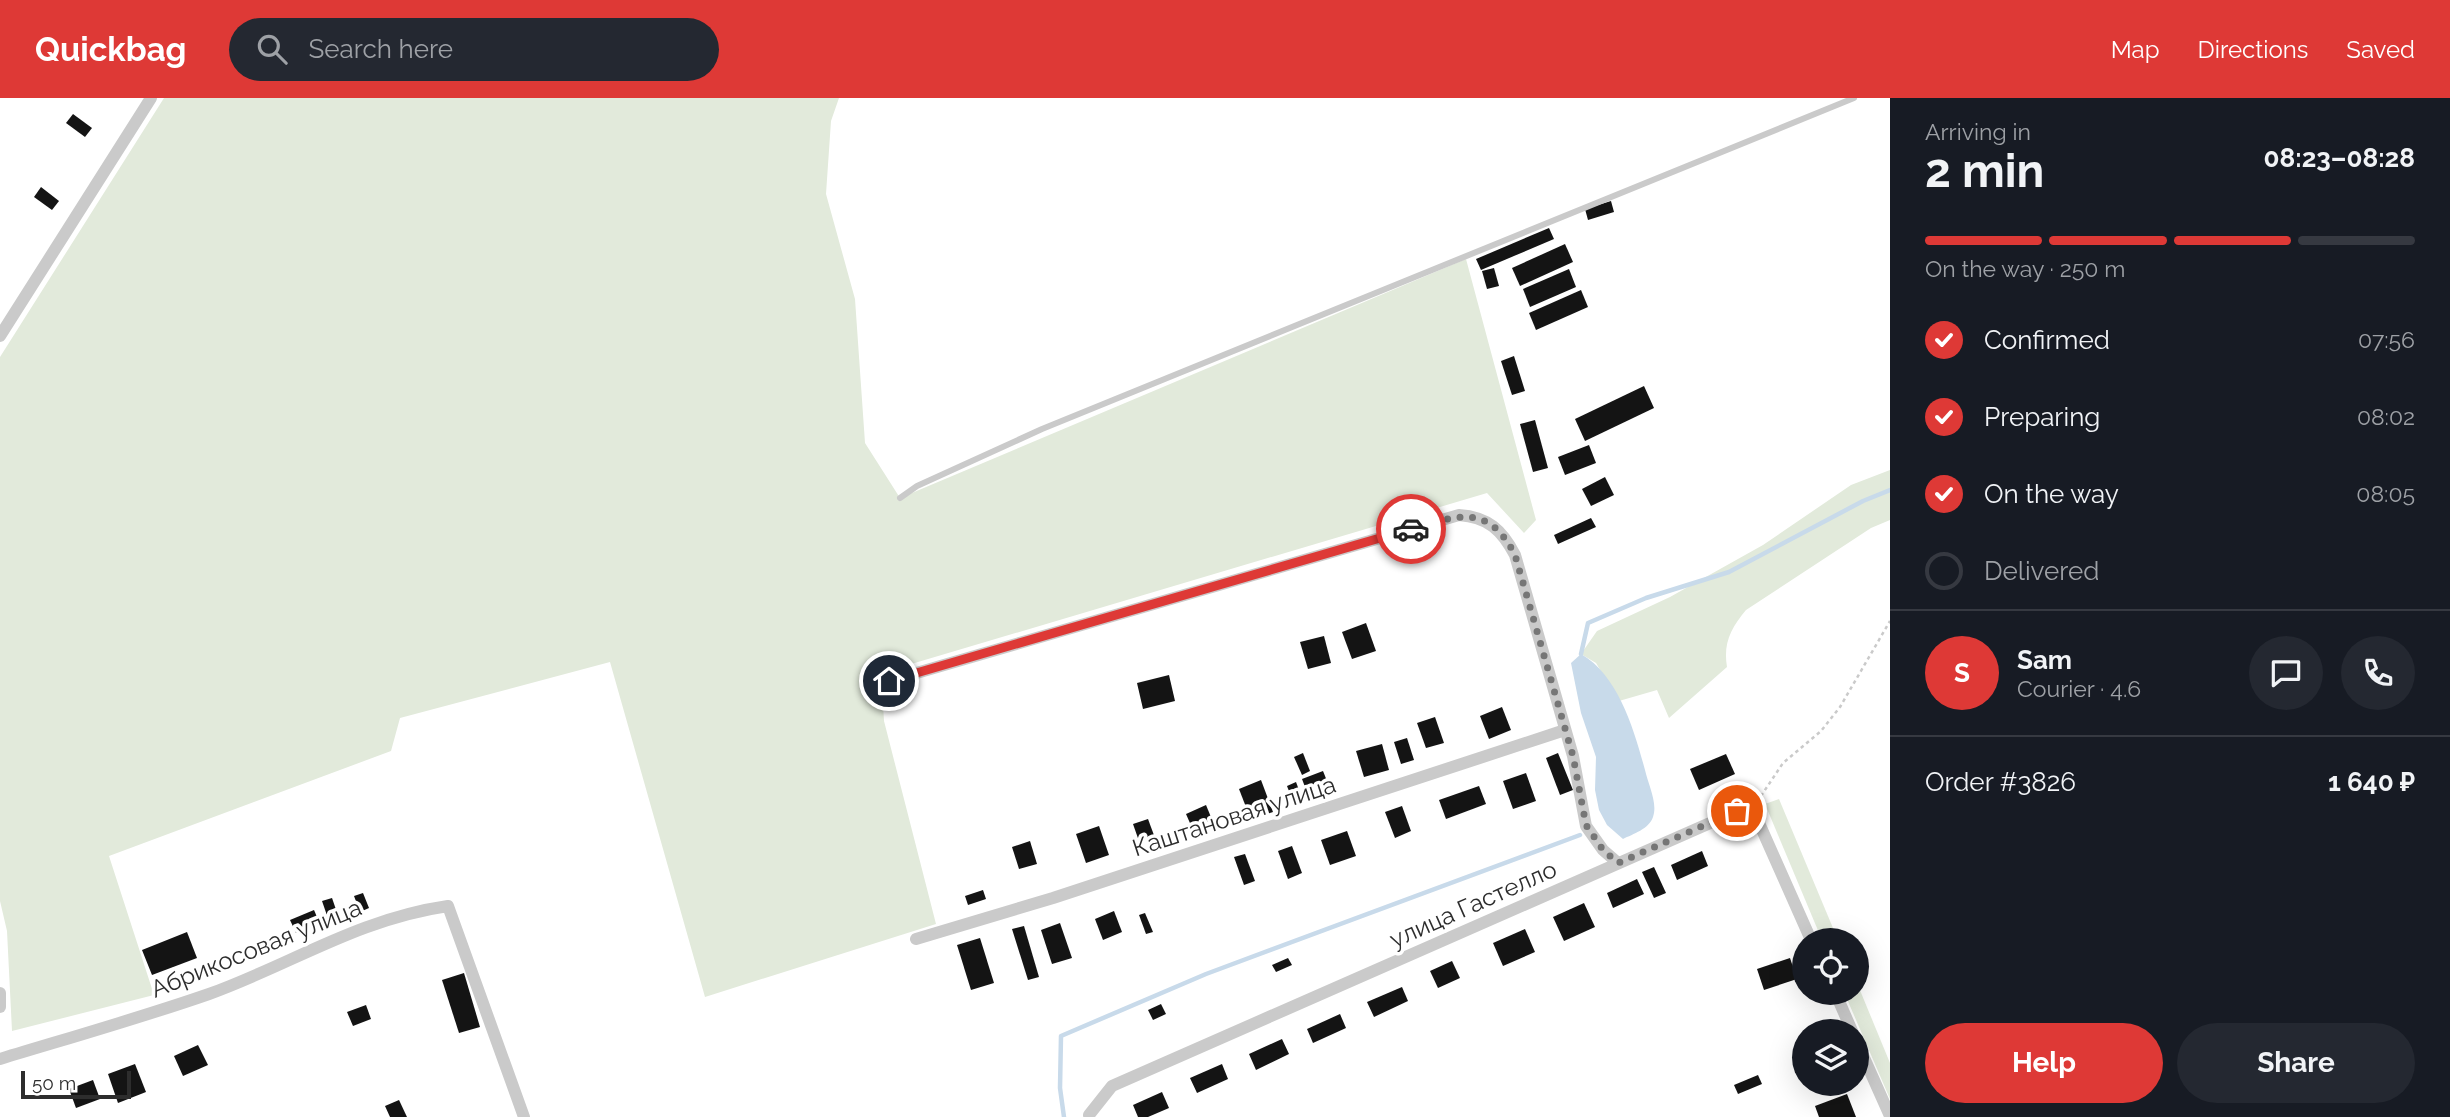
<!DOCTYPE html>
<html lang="en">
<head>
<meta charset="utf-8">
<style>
  :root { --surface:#171b24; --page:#242831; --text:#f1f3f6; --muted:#9ea1a6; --line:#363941; --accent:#de3936 }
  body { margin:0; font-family:Raleway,sans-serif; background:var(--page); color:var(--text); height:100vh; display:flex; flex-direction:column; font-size:26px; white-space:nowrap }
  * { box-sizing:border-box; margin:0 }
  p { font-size:23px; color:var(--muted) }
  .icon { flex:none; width:38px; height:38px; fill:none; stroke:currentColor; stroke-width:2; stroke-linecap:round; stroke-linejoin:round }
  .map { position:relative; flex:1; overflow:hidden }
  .sheet { display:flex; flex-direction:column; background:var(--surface); width:560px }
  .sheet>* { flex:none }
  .buttons { position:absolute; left:1792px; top:830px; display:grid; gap:14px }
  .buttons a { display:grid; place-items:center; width:77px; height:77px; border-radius:50%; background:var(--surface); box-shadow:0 7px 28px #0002; font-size:35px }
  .scale { position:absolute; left:21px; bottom:18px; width:110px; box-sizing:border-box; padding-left:7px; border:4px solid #2d2d2d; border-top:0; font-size:19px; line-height:24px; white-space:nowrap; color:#2d2d2d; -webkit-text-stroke:5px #fff; paint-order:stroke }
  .pin { position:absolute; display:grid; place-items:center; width:60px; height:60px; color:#fff; margin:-30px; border:4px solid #fff; border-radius:50%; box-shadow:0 2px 7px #0007 }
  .courier { position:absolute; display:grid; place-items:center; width:70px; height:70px; margin:-35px; border:5px solid #de3936; border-radius:50%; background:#fff; color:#222; box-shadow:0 2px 9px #0007 }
  .summary em { font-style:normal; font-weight:700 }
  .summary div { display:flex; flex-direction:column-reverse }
  .summary { display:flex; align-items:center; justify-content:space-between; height:119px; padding:0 35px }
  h1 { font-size:46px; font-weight:700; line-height:52px }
  .bar { display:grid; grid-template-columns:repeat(4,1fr); gap:10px 7px; align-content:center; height:84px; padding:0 35px }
  .bar i { height:9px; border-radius:5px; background:var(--line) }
  .bar .on { background:var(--accent) }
  .bar p { grid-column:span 4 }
  .line { display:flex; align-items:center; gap:18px; padding:0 35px; border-top:2px solid var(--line) }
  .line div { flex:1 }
  .round { display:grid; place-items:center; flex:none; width:74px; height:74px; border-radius:37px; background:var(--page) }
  ol { padding:0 35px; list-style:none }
  li { display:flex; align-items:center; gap:21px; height:77px }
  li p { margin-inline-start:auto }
  li .icon { padding:7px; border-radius:50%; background:var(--accent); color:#fff; stroke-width:4 }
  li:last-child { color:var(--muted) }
  li i { width:38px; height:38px; border:4px solid var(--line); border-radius:50% }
  .button { display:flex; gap:14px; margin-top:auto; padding:14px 35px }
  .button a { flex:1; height:80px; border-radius:42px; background:var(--accent); color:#fff; font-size:28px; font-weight:700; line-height:80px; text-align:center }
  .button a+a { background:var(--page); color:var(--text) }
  header { display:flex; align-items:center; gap:42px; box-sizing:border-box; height:98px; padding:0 35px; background:var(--accent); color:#fff }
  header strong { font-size:33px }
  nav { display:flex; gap:38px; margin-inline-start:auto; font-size:24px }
  .search { width:490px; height:63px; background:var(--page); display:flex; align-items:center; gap:18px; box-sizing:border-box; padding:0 24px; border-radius:38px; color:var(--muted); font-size:26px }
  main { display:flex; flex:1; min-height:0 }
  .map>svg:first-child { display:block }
  .green { fill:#e2eadb }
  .water { fill:#c8daea }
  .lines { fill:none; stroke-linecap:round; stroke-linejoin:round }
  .stream { stroke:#c8daea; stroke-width:4.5 }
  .building { fill:#141414 }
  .path { stroke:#cacaca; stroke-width:2.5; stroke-dasharray:3.5 3.5; stroke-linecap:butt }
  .lane { stroke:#cacaca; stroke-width:6 }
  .street { stroke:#cacaca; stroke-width:12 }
  .done { stroke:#767676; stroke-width:7; stroke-dasharray:0 12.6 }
  .route { stroke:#de3936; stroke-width:9 }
  .labels { text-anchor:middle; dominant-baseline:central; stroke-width:7; stroke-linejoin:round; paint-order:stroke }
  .street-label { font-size:24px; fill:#2d2d2d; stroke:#fff }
</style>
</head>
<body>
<header>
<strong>Quickbag</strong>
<div class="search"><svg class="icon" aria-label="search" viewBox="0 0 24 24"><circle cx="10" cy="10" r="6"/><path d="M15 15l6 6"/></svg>Search here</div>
<nav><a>Map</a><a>Directions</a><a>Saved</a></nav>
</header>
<main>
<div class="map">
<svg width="1890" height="1019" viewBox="0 0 1890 1019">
  <rect width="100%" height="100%" fill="#fff"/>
  <g class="green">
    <path d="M164 0H839L831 23 826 96 855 201 865 345 900 400 1466 161 1536 422 1524 435 1487 395 881 575 884 623 936 826 705 899 610 564 400 620 391 653 109 758 154 897 12 933 7 833 0 803V259Z"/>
    <path d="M1890 372V422L1871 430 1746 512C1731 530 1723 545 1727 569L1669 620 1657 592 1619 603 1596 565 1581 556 1597 533 1670 499 1763 447 1851 387Z"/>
    <path d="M1779 701 1838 842H1822L1765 706Z"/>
    <path d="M1857 885 1890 965V1001L1844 894H1857Z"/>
  </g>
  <path class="water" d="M1581 556C1619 578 1634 632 1645 672 1648 686 1658 705 1653 719 1649 731 1633 736 1623 741L1607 727 1599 712 1595 692 1596 659 1581 615 1571 565Z"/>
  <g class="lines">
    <g class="stream">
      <path d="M1581 556 1588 525 1646 500 1729 474 1863 403 1890 392"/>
      <path d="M1064 1019 1060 990 1061 938 1206 876 1580 737"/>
    </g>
  </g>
  <g class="building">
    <path d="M73 16 92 30 85 39 66 25Z"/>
    <path d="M41 89 59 103 52 112 34 99Z"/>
    <path d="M1611 103 1614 114 1588 122 1585 111Z"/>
    <path d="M1549 130 1554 141 1481 172 1476 161Z"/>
    <path d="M1565 146 1573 164 1520 188 1512 170Z"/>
    <path d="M1494 170 1499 188 1487 191 1482 173Z"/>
    <path d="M1569 171 1576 189 1530 209 1523 191Z"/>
    <path d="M1581 192 1588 209 1536 232 1529 215Z"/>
    <path d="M1514 258 1525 293 1512 297 1501 263Z"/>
    <path d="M1644 288 1654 310 1585 343 1575 321Z"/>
    <path d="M1535 322 1548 370 1533 374 1520 326Z"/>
    <path d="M1589 347 1596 365 1565 377 1558 359Z"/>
    <path d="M1605 379 1614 397 1591 408 1582 391Z"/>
    <path d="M1591 420 1596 429 1558 446 1554 437Z"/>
    <path d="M1366 525 1376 553 1352 561 1342 534Z"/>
    <path d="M1324 538 1331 565 1308 571 1300 544Z"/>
    <path d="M1169 577 1175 603 1143 611 1137 585Z"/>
    <path d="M1502 609 1511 632 1489 641 1480 618Z"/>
    <path d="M1435 619 1444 645 1426 650 1417 625Z"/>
    <path d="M1407 640 1414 662 1401 666 1394 644Z"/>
    <path d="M1382 646 1389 672 1364 679 1356 653Z"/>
    <path d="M1303 655 1310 673 1302 677 1294 659Z"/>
    <path d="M1558 655 1573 692 1560 697 1546 660Z"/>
    <path d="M1726 656 1735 676 1699 692 1690 671Z"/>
    <path d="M1323 673 1329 688 1308 697 1302 681Z"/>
    <path d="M1526 675 1536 703 1513 711 1503 683Z"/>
    <path d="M1261 682 1273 714 1251 722 1239 691Z"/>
    <path d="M1296 684 1303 703 1294 706 1287 688Z"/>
    <path d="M1479 688 1486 706 1446 721 1439 702Z"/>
    <path d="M1206 707 1213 724 1193 732 1186 716Z"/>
    <path d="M1402 708 1411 733 1395 740 1385 714Z"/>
    <path d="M1148 721 1155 740 1140 746 1133 726Z"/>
    <path d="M1099 728 1109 757 1086 765 1076 736Z"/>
    <path d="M1347 733 1356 758 1330 767 1321 742Z"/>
    <path d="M1030 743 1037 766 1019 771 1012 749Z"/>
    <path d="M1292 748 1302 775 1288 781 1278 753Z"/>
    <path d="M1702 753 1708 768 1677 782 1671 767Z"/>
    <path d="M1245 756 1255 783 1244 787 1234 759Z"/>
    <path d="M1654 769 1666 795 1654 800 1642 774Z"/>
    <path d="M1637 781 1644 796 1613 810 1607 795Z"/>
    <path d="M983 792 986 801 968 807 965 798Z"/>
    <path d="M363 795 369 810 360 814 354 798Z"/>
    <path d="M332 800 341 826 331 829 322 803Z"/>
    <path d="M1584 805 1595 829 1564 843 1553 819Z"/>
    <path d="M314 812 320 826 296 835 290 822Z"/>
    <path d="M1114 813 1122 834 1103 842 1095 821Z"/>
    <path d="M1145 815 1153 834 1146 836 1139 817Z"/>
    <path d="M1060 825 1072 860 1052 866 1041 832Z"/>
    <path d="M1024 828 1039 879 1028 882 1012 831Z"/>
    <path d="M1525 831 1535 854 1503 868 1493 845Z"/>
    <path d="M187 834 197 860 152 877 142 852Z"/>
    <path d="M980 840 994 885 971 892 957 847Z"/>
    <path d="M1288 860 1292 867 1276 874 1272 867Z"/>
    <path d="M1790 860 1797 881 1764 892 1757 871Z"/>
    <path d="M1452 863 1460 880 1438 890 1430 873Z"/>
    <path d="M464 875 480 929 459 935 442 882Z"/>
    <path d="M1402 889 1408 903 1374 919 1367 904Z"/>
    <path d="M1161 906 1166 916 1153 922 1148 912Z"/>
    <path d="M366 907 371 921 353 928 347 914Z"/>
    <path d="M1340 916 1346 930 1313 945 1307 931Z"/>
    <path d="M1282 941 1289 956 1256 972 1249 956Z"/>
    <path d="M198 947 208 967 183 978 174 958Z"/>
    <path d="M135 966 146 994 118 1005 108 976Z"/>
    <path d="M1222 966 1228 981 1197 995 1190 980Z"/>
    <path d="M1758 977 1762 986 1738 996 1734 987Z"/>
    <path d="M93 982 100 1001 76 1010 69 991Z"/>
    <path d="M1162 994 1169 1010 1148 1019H1138L1133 1007Z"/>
    <path d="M1847 996 1856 1019H1819L1815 1008Z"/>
    <path d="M399 1002 407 1019H390L385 1008Z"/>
  </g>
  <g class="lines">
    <path class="path" d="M1761 698 1783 665 1821 633 1840 609 1890 523"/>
    <path class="lane" d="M900 400 917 388 1042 331 1854 0"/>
    <g class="street">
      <path d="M0 238 151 0"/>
      <path d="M889 583 1459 417C1488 419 1502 432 1515 457L1573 658 1586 728 1603 752 1618 765"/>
      <path d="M916 841 1053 800 1565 632"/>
      <path d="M1835 894 1852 933"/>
      <path d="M0 895V909"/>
      <path d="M1857 944 1890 1018"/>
      <path d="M0 961C69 940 140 920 209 896 292 866 358 821 448 808L524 1019"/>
      <path d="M1089 1017 1112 988 1751 707 1811 842"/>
    </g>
  </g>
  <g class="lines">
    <path class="done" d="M1411 431C1459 417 1488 405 1515 457L1573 658 1586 727 1603 752 1618 765 1737 713"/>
    <path class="route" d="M889 583 1411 431"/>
  </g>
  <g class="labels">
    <g class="street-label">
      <text transform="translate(1234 718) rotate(-18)">Каштановая улица</text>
      <text transform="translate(1473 806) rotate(-24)">улица Гастелло</text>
      <text transform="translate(256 850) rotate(-22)">Абрикосовая улица</text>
    </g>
  </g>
</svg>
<div class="buttons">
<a><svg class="icon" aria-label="locate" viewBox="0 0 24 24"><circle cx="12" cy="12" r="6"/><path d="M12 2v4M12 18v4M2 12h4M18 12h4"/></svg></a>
<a><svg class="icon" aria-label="layers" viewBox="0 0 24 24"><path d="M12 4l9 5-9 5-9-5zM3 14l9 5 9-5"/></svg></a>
</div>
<div class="scale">50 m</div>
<div class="pin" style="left:1737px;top:713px;background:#ea580c"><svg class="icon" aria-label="bag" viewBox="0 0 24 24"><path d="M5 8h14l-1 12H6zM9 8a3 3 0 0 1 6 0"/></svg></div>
<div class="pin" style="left:889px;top:583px;background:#1f2937"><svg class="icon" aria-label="home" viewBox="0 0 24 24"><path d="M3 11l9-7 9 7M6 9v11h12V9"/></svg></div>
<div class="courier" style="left:1411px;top:431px"><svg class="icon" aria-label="car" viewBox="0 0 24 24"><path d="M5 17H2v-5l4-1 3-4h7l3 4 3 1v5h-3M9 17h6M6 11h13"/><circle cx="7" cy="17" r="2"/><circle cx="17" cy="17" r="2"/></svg></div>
</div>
<section class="sheet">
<div class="summary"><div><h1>2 min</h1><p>Arriving in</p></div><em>08:23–08:28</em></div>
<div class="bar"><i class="on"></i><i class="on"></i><i class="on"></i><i></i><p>On the way · 250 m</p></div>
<ol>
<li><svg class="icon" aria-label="check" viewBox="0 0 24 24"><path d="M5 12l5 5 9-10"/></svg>Confirmed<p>07:56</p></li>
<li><svg class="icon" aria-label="check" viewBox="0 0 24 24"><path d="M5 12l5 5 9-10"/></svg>Preparing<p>08:02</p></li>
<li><svg class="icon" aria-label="check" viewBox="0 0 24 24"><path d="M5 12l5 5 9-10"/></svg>On the way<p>08:05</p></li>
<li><i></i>Delivered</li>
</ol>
<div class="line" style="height:126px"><b class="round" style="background:var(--accent);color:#fff">S</b><div><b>Sam</b><p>Courier · 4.6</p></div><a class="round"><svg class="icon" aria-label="chat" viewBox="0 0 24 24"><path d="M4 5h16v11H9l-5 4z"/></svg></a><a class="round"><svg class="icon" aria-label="phone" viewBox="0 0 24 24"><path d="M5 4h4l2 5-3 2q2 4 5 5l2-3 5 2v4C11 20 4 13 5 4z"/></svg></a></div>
<div class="line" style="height:91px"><div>Order #3826</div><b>1 640 ₽</b></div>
<div class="button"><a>Help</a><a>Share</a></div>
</section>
</main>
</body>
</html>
